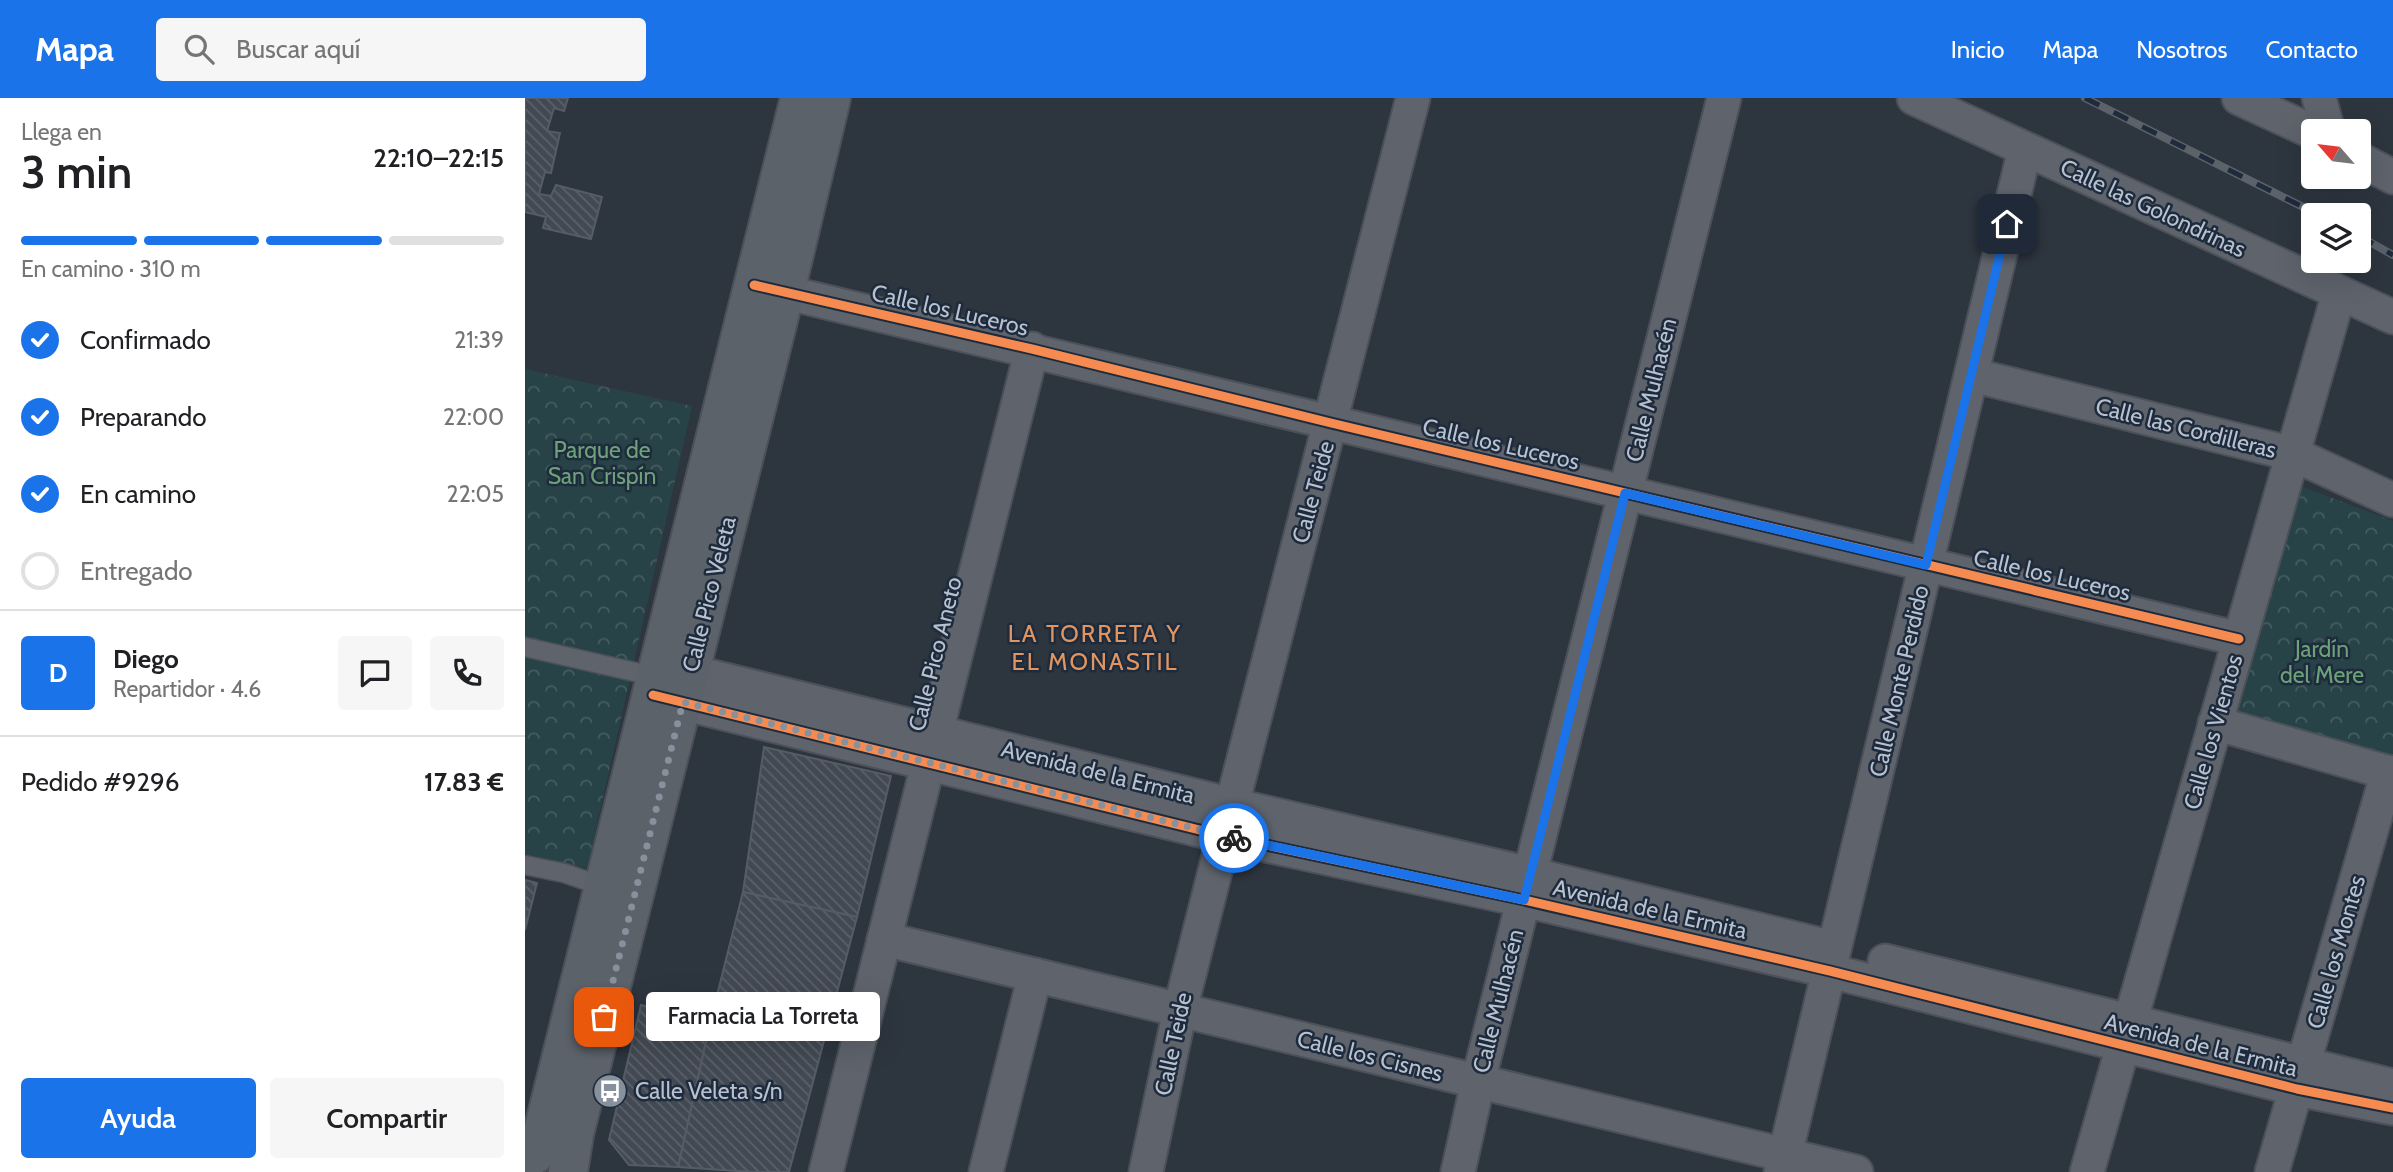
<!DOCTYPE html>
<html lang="es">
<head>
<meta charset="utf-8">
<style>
  :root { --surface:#fff; --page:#f6f6f6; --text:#202124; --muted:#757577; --line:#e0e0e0; --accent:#1a73e8 }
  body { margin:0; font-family:Cabin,sans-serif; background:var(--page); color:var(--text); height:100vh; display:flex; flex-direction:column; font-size:26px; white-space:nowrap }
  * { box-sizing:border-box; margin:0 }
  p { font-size:23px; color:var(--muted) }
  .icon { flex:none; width:38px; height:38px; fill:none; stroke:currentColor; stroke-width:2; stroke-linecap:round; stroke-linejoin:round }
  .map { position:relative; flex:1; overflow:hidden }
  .panel { display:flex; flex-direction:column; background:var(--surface); width:525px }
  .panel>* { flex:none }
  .needle { width:46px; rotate:298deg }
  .tools { position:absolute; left:1776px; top:21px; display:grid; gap:14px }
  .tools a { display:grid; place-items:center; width:70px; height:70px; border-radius:7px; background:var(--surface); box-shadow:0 7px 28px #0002; font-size:35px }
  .pin { position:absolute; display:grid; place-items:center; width:60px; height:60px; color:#fff; margin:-30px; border-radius:14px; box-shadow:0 4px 10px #0006 }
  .courier { position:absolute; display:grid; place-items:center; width:70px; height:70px; margin:-35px; border:5px solid #1a73e8; border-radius:50%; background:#fff; color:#222; box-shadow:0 2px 9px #0007 }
  .bubble { position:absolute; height:49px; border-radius:7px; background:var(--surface); box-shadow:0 7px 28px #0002; font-size:23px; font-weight:600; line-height:49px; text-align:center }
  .head em { font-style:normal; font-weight:600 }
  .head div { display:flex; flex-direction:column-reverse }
  .head { display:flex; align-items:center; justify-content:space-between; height:119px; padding:0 21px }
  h1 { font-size:46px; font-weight:600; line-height:52px }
  .bar { display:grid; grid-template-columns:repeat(4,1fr); gap:10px 7px; align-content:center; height:84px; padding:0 21px }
  .bar i { height:9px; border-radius:5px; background:var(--line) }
  .bar .active { background:var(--accent) }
  .bar p { grid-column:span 4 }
  .line { display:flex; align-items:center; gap:18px; padding:0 21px; border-top:2px solid var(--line) }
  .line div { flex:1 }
  .round { display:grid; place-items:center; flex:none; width:74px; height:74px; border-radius:7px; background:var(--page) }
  ol { padding:0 21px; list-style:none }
  li { display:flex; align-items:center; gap:21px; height:77px }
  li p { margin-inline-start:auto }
  li .icon { padding:7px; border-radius:50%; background:var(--accent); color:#fff; stroke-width:4 }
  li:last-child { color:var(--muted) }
  li i { width:38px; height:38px; border:4px solid var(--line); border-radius:50% }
  .cta { display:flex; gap:14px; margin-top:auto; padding:14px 21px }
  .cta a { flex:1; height:80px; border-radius:7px; background:var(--accent); color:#fff; font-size:28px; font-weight:600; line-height:80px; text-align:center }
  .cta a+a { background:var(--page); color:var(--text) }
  header { display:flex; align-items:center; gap:42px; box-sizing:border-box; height:98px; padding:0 35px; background:var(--accent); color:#fff }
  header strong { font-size:33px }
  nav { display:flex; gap:38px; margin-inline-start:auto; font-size:24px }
  .search { width:490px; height:63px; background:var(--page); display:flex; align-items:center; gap:18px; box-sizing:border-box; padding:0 24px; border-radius:7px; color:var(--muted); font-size:26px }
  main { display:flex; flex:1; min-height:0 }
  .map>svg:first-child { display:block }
  .park { fill:url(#park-crowns) }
  .building { fill:url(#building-back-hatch); stroke:#555c66; stroke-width:2 }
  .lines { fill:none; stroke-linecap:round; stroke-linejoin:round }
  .service-casing { stroke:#4c5159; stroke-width:21 }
  .minor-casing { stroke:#4c5159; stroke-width:37 }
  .secondary-casing { stroke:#4c5159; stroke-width:42 }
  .service { stroke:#5e636c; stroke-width:18 }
  .minor { stroke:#5e636c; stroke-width:33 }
  .secondary { stroke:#5c626a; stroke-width:38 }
  .rail-casing { stroke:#5c626a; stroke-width:8 }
  .rail { stroke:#1e2b3c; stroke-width:5; stroke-dasharray:16; stroke-linecap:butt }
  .cycleway-casing { stroke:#1e2b3c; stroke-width:13 }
  .cycleway { stroke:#f68b52; stroke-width:9 }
  .done { stroke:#87909d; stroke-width:7; stroke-dasharray:0 12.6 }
  .route { stroke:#1a73e8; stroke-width:9 }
  .labels { text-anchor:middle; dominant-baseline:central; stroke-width:5; stroke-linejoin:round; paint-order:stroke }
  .street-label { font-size:23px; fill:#b8c1cf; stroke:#1e2b3c }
  .park-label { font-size:23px; fill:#6da278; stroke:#1e2b3c }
  .poi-label { font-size:23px; fill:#b8c1cf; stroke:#1e2b3c; text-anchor:start }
  .neighbourhood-label { font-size:24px; letter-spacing:2px; fill:#e29560; stroke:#1e2b3c }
</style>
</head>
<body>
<header>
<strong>Mapa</strong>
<div class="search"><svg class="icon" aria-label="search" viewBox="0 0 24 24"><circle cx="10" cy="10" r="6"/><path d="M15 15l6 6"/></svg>Buscar aquí</div>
<nav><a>Inicio</a><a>Mapa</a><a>Nosotros</a><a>Contacto</a></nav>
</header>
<main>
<section class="panel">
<div class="head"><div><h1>3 min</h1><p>Llega en</p></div><em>22:10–22:15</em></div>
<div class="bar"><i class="active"></i><i class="active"></i><i class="active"></i><i></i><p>En camino · 310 m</p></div>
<ol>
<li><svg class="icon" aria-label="check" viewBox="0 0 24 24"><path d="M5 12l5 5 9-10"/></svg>Confirmado<p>21:39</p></li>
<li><svg class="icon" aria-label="check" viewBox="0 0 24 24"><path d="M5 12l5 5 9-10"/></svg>Preparando<p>22:00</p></li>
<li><svg class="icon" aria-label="check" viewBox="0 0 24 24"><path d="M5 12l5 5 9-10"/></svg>En camino<p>22:05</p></li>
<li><i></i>Entregado</li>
</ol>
<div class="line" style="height:126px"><b class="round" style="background:var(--accent);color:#fff">D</b><div><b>Diego</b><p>Repartidor · 4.6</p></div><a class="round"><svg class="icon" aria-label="chat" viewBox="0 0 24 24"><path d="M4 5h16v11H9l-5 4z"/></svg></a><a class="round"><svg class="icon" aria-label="phone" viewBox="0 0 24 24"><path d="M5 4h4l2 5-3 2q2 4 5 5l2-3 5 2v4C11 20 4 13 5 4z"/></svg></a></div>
<div class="line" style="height:91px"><div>Pedido #9296</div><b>17.83 €</b></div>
<div class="cta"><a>Ayuda</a><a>Compartir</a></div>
</section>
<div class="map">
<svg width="1868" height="1074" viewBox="0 0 1868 1074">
  <defs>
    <pattern id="park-crowns" width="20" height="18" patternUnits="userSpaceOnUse" patternTransform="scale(1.75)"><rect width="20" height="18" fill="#284347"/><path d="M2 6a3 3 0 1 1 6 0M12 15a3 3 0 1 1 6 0" fill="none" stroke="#455c60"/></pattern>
    <pattern id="building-back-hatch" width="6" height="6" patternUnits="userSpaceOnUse" patternTransform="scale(1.75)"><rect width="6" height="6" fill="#424952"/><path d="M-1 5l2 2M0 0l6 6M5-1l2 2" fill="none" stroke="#5b616a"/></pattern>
  </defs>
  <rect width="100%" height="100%" fill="#2d353f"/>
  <g class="park">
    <path d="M0 271 167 308 62 770 0 756Z"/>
    <path d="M1773 387 1868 423V662L1707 614Z"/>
  </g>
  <g class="building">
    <path d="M0 0H43L39 13 29 10 22 33 35 35 26 75 20 74 14 96 26 98 31 87 77 99 66 141 18 130 21 119 0 114Z"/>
    <path d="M239 649 366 678 332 819 218 794Z"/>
    <path d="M0 782 12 785 0 832Z"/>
    <path d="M218 794 332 819 264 1074H228L153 1069 185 925Z"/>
    <path d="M116 907 185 925 153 1069 104 1067 84 1042Z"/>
  </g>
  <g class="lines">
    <g class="service-casing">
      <g id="service">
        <path d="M0 549 132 579"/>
        <path d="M0 767 39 775 80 789"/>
      </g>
    </g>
    <g class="minor-casing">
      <g id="minor">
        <path d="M1389 0 1868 219"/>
        <path d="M1714 0 1788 34"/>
        <path d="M1794 0 1803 33"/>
        <path d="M1834 61 1868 79"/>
        <path d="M234 188 1714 541"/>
        <path d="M1447 277 1768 356 1868 402"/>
        <path d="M139 567 707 707 1005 776 1308 850"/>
        <path d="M133 599 699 738 999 802 1305 873 1772 991 1868 1010"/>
        <path d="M1690 625 1868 676"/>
        <path d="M707 707 888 0"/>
        <path d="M359 841 1331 1074"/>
        <path d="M1360 863 1868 988"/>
        <path d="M301 1074 507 251"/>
        <path d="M461 1074 510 877"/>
        <path d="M621 1074 655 912 699 738"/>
        <path d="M933 1074 953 984 1199 0"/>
        <path d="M1256 1074 1500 51"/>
        <path d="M1562 1074 1814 195"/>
        <path d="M1747 1074 1863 674"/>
      </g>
    </g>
    <g class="secondary-casing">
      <g id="secondary">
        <path d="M0 1062 10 1056 17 1038 275 0"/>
        <path d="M43 1074 49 1036 260 194 306 0"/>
      </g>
    </g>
    <use href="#service" class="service"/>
    <use href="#minor" class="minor"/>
    <use href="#secondary" class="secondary"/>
    <g class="rail-casing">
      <g id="rail">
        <path d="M1560 0 1794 117"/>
        <path d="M1834 138 1868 157"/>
      </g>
    </g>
    <use href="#rail" class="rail"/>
    <g class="cycleway-casing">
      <g id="cycleway">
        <path d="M229 187 507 251 806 325 1714 541"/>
        <path d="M128 597 699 738 999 802 1305 873 1772 991 1868 1010"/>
      </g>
    </g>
    <use href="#cycleway" class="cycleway"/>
  </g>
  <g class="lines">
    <path class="done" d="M79 919 158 604 709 740"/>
    <path class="route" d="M709 740 999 802 1100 395 1401 467 1482 126"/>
  </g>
  <defs>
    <g id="bus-disc" transform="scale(1.75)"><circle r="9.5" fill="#87909d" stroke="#1e2b3c"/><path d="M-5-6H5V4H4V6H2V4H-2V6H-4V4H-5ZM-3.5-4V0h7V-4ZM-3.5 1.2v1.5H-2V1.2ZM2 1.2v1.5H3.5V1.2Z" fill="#fff"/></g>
  </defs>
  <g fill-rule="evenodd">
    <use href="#bus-disc" x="85" y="993"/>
  </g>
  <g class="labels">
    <g class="street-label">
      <text transform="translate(1628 110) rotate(25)">Calle las Golondrinas</text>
      <text transform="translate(425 212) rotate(13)">Calle los Luceros</text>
      <text transform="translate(1126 292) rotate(-76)">Calle Mulhacén</text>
      <text transform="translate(1661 330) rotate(14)">Calle las Cordilleras</text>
      <text transform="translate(976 346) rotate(13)">Calle los Luceros</text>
      <text transform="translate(788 394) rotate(-75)">Calle Teide</text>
      <text transform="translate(1527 477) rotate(13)">Calle los Luceros</text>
      <text transform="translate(184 496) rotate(-76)">Calle Pico Veleta</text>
      <text transform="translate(410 556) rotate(-76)">Calle Pico Aneto</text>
      <text transform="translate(1374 583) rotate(-77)">Calle Monte Perdido</text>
      <text transform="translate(1688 634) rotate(-74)">Calle los Vientos</text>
      <text transform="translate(573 674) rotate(14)">Avenida de la Ermita</text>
      <text transform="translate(1125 811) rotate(13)">Avenida de la Ermita</text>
      <text transform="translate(1811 854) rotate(-74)">Calle los Montes</text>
      <text transform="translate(973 903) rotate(-76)">Calle Mulhacén</text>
      <text transform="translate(648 946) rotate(-78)">Calle Teide</text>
      <text transform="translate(1676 947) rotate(14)">Avenida de la Ermita</text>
      <text transform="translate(845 958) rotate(14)">Calle los Cisnes</text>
    </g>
    <g class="park-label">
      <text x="77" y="352">Parque de<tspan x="77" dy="26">San Crispín</tspan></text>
      <text x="1797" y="551">Jardín<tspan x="1797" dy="26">del Mere</tspan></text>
    </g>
    <g class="poi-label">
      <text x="110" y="993">Calle Veleta s/n</text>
    </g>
    <g class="neighbourhood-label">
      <text x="570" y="535">LA TORRETA Y<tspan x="570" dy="28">EL MONASTIL</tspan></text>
    </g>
  </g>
</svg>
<div class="tools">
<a><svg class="needle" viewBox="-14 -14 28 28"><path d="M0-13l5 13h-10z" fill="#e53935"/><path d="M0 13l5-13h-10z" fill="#757577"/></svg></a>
<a><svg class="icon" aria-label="layers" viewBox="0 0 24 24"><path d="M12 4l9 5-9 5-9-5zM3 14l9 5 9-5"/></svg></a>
</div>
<div class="pin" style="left:79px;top:919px;background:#ea580c"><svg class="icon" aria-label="bag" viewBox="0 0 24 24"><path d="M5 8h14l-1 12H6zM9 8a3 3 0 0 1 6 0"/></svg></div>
<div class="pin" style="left:1482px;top:126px;background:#1f2937"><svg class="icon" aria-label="home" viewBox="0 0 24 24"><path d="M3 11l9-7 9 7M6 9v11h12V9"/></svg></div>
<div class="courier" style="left:709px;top:740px"><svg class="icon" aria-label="bike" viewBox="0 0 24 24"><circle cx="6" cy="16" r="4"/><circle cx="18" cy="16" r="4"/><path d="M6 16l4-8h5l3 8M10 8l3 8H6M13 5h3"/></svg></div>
<div class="bubble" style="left:121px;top:894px;width:234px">Farmacia La Torreta</div>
</div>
</main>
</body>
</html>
